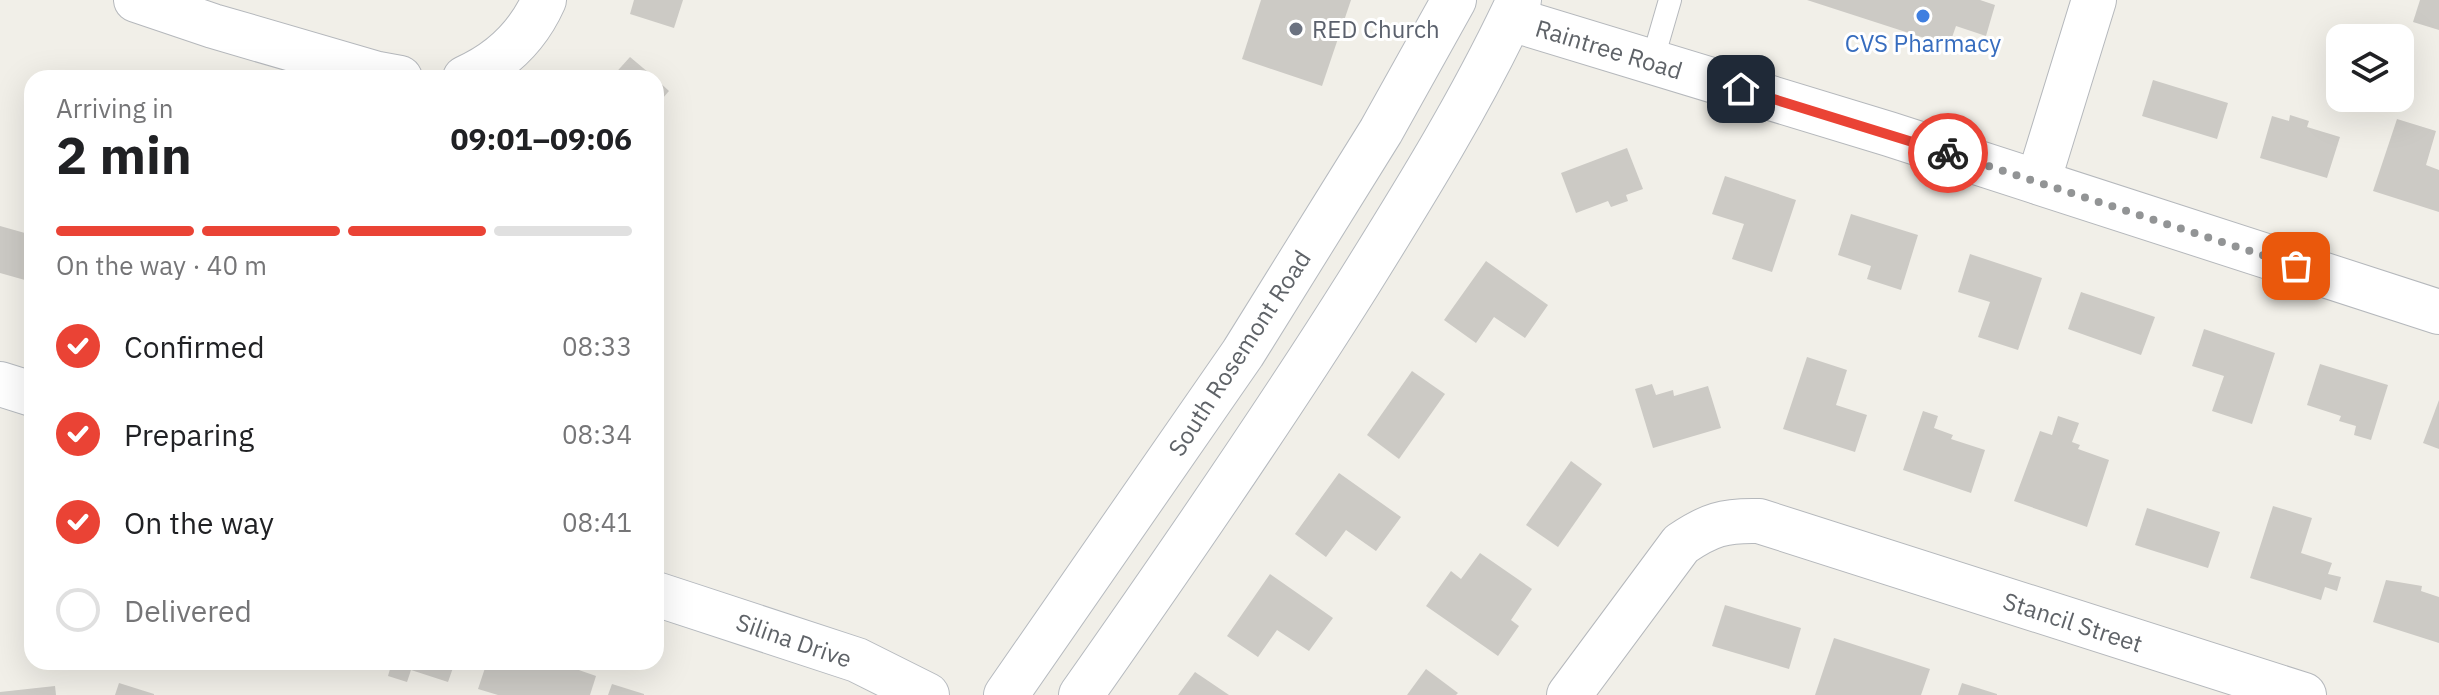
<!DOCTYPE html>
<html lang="en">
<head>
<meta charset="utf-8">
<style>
  :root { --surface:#fff; --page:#f2f2f2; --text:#202124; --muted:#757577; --line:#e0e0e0; --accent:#ea4335 }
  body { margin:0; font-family:"IBM Plex Sans",sans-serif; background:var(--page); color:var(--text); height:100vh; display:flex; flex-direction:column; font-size:30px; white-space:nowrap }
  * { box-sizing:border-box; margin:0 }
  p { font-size:26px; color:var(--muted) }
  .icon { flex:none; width:44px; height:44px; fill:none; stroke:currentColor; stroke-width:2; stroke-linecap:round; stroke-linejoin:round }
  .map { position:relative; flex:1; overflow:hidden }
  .panel { position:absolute; left:24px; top:70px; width:640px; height:600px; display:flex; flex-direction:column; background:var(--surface); border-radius:24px; box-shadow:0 8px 32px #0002 }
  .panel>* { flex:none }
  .buttons { position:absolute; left:2326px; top:24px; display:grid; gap:16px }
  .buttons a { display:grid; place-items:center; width:88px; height:88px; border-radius:16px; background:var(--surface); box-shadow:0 8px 32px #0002; font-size:40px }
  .pin { position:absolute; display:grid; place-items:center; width:68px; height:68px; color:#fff; margin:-34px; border-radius:16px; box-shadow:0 4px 12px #0006 }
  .courier { position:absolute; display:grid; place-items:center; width:80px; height:80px; margin:-40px; border:6px solid #ea4335; border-radius:50%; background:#fff; color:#222; box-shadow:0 2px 10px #0007 }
  .headline em { font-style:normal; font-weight:800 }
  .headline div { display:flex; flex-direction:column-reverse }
  .headline { display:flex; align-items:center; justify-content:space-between; height:136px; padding:0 32px }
  h1 { font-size:52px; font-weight:800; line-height:60px }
  .bar { display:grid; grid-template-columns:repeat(4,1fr); gap:12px 8px; align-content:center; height:96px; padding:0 32px }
  .bar i { height:10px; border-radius:6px; background:var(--line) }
  .bar .active { background:var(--accent) }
  .bar p { grid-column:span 4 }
  ol { padding:0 32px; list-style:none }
  li { display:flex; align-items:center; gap:24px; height:88px }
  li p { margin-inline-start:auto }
  li .icon { padding:8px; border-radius:50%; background:var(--accent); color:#fff; stroke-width:4 }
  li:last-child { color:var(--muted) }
  li i { width:44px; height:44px; border:4px solid var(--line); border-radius:50% }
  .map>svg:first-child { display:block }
  .building { fill:#cccac5 }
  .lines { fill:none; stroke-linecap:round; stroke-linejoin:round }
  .lane-casing { stroke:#b5b8bc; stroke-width:24 }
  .street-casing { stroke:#b5b8bc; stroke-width:46 }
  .secondary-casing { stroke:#b6babf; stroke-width:46 }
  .lane { stroke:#fff; stroke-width:22 }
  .street { stroke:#fff; stroke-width:44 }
  .secondary { stroke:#fff; stroke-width:44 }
  .done { stroke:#929495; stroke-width:8; stroke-dasharray:0 14.4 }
  .route { stroke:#ea4335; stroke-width:10 }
  .shop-dot { fill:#3f7fe0; stroke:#fff; stroke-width:3 }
  .worship-dot { fill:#6b7280; stroke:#fff; stroke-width:3 }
  .labels { text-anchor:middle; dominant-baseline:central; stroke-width:6; stroke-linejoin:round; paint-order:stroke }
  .worship-label { font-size:24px; fill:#5b616d; stroke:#fff; text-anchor:start }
  .shop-label { font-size:24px; fill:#366cbe; stroke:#fff }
  .street-label { font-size:24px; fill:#5f6368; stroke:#fff }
</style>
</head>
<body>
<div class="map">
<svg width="2439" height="695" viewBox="0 0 2439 695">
  <rect width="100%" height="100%" fill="#f1efe8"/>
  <g class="building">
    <path d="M634 0H683L674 28 630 14Z"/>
    <path d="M1261 0H1351L1322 86 1242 59Z"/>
    <path d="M1807 0H1980L1995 5 1986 36 1956 26 1949 46Z"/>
    <path d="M2420 0H2439V30L2413 22Z"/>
    <path d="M630 57 655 78H611Z"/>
    <path d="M656 79 669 91 656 106Z"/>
    <path d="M2153 80 2228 103 2217 139 2142 116Z"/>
    <path d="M2290 115 2309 121 2307 127 2340 137 2327 178 2260 158 2272 116 2289 121Z"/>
    <path d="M2397 119 2436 131 2426 165 2439 170V212L2373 191Z"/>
    <path d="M1627 148 1643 189 1626 195 1628 201 1611 207 1608 201 1576 213 1561 173Z"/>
    <path d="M1725 176 1796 200 1772 272 1732 259 1744 224 1712 214Z"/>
    <path d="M1851 214 1918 235 1901 290 1867 279 1871 266 1838 255Z"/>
    <path d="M0 226 32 235V282L0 273Z"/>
    <path d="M1970 254 2042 278 2018 350 1978 337 1990 302 1958 292Z"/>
    <path d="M1486 261 1548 305 1525 338 1494 317 1476 343 1444 320Z"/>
    <path d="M2081 292 2155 317 2141 355 2068 329Z"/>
    <path d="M2204 329 2275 353 2252 424 2212 411 2224 376 2192 366Z"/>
    <path d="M1807 357 1847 370 1836 405 1867 415 1855 452 1783 429Z"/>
    <path d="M2320 364 2388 385 2371 440 2354 435 2356 426 2339 421 2341 416 2307 405Z"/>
    <path d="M1412 371 1445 394 1399 459 1367 435Z"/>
    <path d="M1652 384 1656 395 1673 390 1674 396 1708 386 1721 428 1653 448 1635 389Z"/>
    <path d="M2439 400V449L2423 443Z"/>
    <path d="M1923 411 1938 416 1934 428 1953 435 1951 439 1985 450 1971 493 1903 470Z"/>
    <path d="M2058 416 2079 423 2072 442 2080 445 2078 449 2109 460 2087 527 2014 501 2040 431 2052 435Z"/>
    <path d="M1571 461 1602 484 1558 547 1526 525Z"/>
    <path d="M1339 473 1401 517 1376 551 1346 530 1326 557 1295 534Z"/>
    <path d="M2273 506 2312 518 2301 553 2332 563 2328 574 2341 577 2337 591 2325 587 2321 600 2250 578Z"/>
    <path d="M2147 508 2220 532 2208 568 2135 545Z"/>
    <path d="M1480 553 1532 589 1511 620 1519 626 1498 656 1426 606 1451 571 1461 579Z"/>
    <path d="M1270 574 1333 618 1309 651 1277 630 1258 657 1227 636Z"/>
    <path d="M2386 580 2422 586 2421 591 2439 597V643L2373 622Z"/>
    <path d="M1725 605 1801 628 1789 669 1712 646Z"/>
    <path d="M1834 638 1930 669 1921 695H1815Z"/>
    <path d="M392 662H455L448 682 411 670 407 682 388 676Z"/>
    <path d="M487 662H556L596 676 590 695H498L478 689Z"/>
    <path d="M1426 669 1458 693 1456 695H1407Z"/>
    <path d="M1195 672 1229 695H1178Z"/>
    <path d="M119 683 154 694V695H115Z"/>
    <path d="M1962 683 1997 694V695H1958Z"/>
    <path d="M612 684 644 694V695H608Z"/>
    <path d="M55 686 56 695H0V692Z"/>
  </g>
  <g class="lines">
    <g class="lane-casing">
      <path id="lane" d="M1652 62 1670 0"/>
    </g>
    <g class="street-casing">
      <g id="street">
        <path d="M136 0 213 26 378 74 400 78"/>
        <path d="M1511 19 1889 134 2439 312"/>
        <path d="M465 78C501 62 528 36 544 0"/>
        <path d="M2038 182 2094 0"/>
        <path d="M1569 695 1681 544C1709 525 1724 520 1759 521L2304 695"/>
      </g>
    </g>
    <g class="secondary-casing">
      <g id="secondary">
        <path d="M0 384 32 394"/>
        <path d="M656 594 857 660 927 695"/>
        <path d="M1006 695 1243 353 1381 131 1454 0"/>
        <path d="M1081 695C1176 560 1270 424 1358 284 1416 191 1473 99 1519 0"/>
      </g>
    </g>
    <use href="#lane" class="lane"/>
    <use href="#street" class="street"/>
    <use href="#secondary" class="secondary"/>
  </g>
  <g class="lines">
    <path class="done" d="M1948 153 2296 266"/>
    <path class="route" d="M1741 89 1948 153"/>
  </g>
  <circle class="shop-dot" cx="1923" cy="16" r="8"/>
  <circle class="worship-dot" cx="1296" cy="29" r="8"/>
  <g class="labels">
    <g class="worship-label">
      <text x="1312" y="29">RED Church</text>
    </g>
    <g class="shop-label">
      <text x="1923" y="43">CVS Pharmacy</text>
    </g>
    <g class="street-label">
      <text transform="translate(1609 49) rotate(17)">Raintree Road</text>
      <text transform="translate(1239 353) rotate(-57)">South Rosemont Road</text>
      <text transform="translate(2073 622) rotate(18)">Stancil Street</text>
      <text transform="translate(794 640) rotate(19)">Silina Drive</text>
    </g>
  </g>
</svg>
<div class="buttons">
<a><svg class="icon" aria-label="layers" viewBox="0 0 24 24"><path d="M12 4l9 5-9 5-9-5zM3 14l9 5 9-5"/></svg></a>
</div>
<div class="pin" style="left:2296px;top:266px;background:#ea580c"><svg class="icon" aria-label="bag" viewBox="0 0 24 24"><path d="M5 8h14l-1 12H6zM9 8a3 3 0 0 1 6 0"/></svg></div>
<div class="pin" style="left:1741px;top:89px;background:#1f2937"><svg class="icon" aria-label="home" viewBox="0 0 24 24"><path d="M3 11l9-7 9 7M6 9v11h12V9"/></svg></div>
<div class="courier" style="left:1948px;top:153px"><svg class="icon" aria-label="bike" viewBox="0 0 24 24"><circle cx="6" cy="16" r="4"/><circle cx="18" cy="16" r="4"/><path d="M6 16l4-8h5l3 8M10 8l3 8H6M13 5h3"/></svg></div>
<section class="panel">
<div class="headline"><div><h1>2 min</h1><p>Arriving in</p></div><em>09:01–09:06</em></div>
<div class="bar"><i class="active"></i><i class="active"></i><i class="active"></i><i></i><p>On the way · 40 m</p></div>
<ol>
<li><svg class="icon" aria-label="check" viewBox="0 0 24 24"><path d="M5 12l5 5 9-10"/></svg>Confirmed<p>08:33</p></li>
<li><svg class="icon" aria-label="check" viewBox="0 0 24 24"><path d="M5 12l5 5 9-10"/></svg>Preparing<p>08:34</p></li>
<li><svg class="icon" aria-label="check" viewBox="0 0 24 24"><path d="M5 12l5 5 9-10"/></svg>On the way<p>08:41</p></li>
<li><i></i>Delivered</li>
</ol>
</section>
</div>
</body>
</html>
